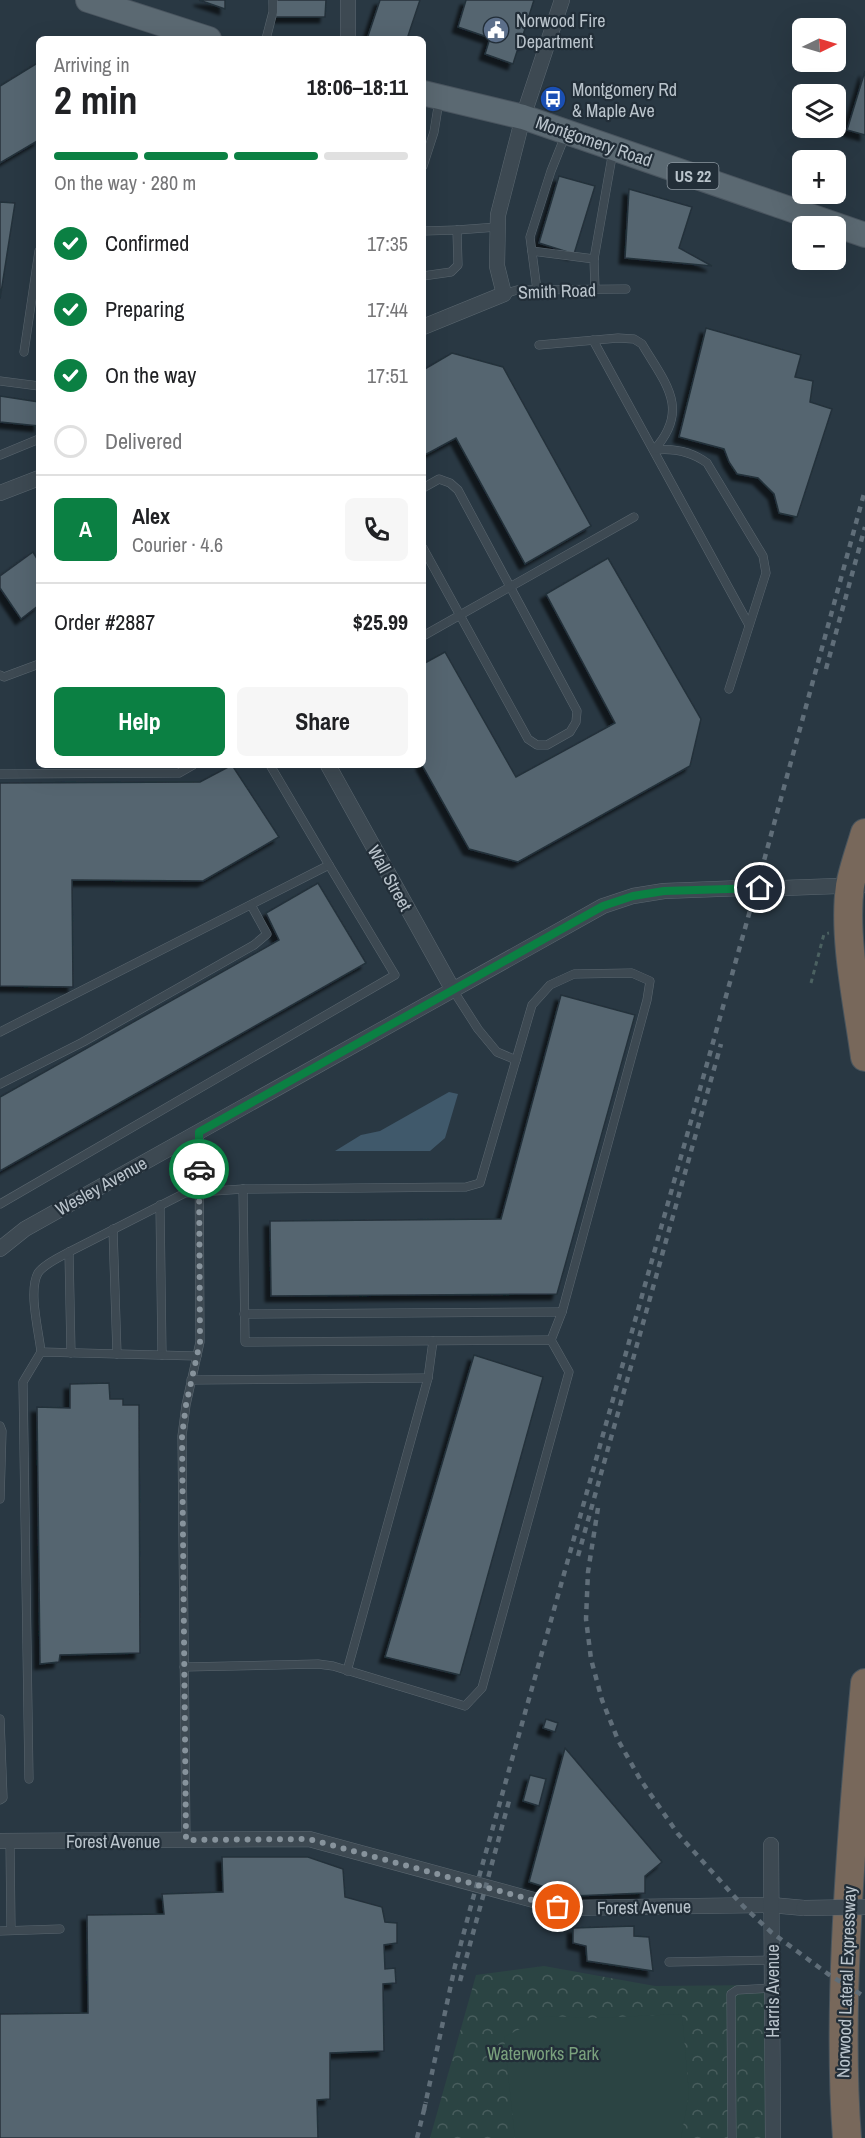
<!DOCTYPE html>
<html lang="en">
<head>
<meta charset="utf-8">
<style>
  :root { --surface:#fff; --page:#f6f6f6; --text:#202124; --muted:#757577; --line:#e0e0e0; --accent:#0b8043 }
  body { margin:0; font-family:"Archivo Narrow",sans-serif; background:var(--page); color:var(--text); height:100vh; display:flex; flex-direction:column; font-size:22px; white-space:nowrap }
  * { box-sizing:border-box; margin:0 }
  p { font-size:20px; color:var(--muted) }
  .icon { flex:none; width:33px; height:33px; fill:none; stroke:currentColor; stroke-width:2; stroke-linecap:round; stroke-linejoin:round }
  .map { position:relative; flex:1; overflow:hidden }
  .details { position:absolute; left:36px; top:36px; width:390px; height:732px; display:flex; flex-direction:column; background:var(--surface); border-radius:9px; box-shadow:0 6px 24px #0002 }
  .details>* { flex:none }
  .needle { width:39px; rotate:85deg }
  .buttons { position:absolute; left:792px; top:18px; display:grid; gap:12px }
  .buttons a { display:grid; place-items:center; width:54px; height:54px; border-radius:9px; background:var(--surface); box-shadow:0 6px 24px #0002; font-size:30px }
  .pin { position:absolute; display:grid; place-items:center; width:51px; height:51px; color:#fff; margin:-26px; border:3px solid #fff; border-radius:50%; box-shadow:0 2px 6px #0007 }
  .courier { position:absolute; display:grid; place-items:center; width:60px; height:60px; margin:-30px; border:4px solid #0b8043; border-radius:50%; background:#fff; color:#222; box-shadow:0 2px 8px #0007 }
  .headline em { font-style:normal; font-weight:800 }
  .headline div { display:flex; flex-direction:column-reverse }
  .headline { display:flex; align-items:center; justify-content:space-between; height:102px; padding:0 18px }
  h1 { font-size:39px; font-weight:800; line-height:45px }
  .bar { display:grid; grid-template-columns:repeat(4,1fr); gap:9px 6px; align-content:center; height:72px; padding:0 18px }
  .bar i { height:8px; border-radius:4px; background:var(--line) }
  .bar .current { background:var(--accent) }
  .bar p { grid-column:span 4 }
  .line { display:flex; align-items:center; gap:15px; padding:0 18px; border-top:2px solid var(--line) }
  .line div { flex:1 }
  .round { display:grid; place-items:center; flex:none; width:63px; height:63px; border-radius:9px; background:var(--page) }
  ol { padding:0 18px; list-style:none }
  li { display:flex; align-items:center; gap:18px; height:66px }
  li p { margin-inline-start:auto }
  li .icon { padding:6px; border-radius:50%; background:var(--accent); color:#fff; stroke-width:4 }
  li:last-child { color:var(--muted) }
  li i { width:33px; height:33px; border:3px solid var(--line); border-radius:50% }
  .primary-button { display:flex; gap:12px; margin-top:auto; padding:12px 18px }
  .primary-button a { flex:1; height:69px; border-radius:9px; background:var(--accent); color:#fff; font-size:24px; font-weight:800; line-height:69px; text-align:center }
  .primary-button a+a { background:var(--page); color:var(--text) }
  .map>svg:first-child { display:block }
  .forest { fill:url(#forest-crowns) }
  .garden { fill:#2b4443 }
  .water { fill:#40596b }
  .building { fill:#54656f; stroke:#24303a; stroke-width:1.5; filter:url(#shadow) }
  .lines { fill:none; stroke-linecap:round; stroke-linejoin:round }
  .service-casing { stroke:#5b6770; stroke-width:9 }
  .minor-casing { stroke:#5b6770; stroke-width:16 }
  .primary-casing { stroke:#4a555f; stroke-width:26 }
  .motorway-casing { stroke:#48545d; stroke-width:30 }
  .path { stroke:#4b6161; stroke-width:3; stroke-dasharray:4.5 4.5; stroke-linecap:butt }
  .service { stroke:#3d4952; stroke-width:8 }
  .minor { stroke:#3d4952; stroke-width:15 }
  .primary { stroke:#5b6972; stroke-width:24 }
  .motorway { stroke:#78685b; stroke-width:28 }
  .rail { stroke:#606e79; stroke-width:4.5; stroke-dasharray:6 6; stroke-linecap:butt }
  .minor-bridge-casing { stroke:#5b6770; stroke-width:16; stroke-linecap:butt }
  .minor-bridge { stroke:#3d4952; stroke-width:15 }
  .done { stroke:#87939c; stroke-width:6; stroke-dasharray:0 10.8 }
  .route { stroke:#0b8043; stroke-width:8 }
  .labels { text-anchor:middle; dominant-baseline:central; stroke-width:4.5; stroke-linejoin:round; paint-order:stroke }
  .shield { fill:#222e38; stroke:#8c97a0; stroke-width:1.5 }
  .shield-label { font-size:16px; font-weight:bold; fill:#bac4cc }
  .poi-label { font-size:18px; fill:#bac4cc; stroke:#222e38; text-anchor:start }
  .street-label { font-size:18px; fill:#bac4cc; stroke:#222e38 }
  .park-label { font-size:18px; fill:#7aa17d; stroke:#222e38 }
</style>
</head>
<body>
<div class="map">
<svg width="865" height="2138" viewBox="0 0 865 2138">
  <defs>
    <pattern id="forest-crowns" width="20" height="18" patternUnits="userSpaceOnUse" patternTransform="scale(1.5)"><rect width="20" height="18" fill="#2b4443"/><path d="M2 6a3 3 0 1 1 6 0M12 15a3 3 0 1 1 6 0" fill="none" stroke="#485d5d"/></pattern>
    <filter id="shadow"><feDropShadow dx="-5.5" dy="5.5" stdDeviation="1.5" flood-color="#0009"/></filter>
  </defs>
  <rect width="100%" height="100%" fill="#293843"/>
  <path class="forest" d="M544 1966 655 1986 771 1985 773 2138H430L476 1975Z"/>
  <path class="garden" d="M682 2014 689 2094 681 2138H515L504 2037 546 2016 594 2018Z"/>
  <path class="water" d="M449 1092 458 1094 445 1138 430 1151H335L361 1135 380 1131Z"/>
  <g class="building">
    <path d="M199 0H225V9Z"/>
    <path d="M276 0H326L325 17H276Z"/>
    <path d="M380 0H420L407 39H367Z"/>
    <path d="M466 0H534L523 35 527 37 528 42 519 45 513 64 485 54 490 38 458 27Z"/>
    <path d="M39 62V140L0 163V86Z"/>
    <path d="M865 71V135L847 130Z"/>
    <path d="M559 176 595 186 574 254 539 243Z"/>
    <path d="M629 189 692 207 679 248 712 266 625 258Z"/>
    <path d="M0 202 15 203 0 299Z"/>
    <path d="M706 328 801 355 795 377 813 381 810 402 832 409 797 517 779 513 774 494 758 478 737 474 729 462 724 449 679 437Z"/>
    <path d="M452 353 503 367 591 526 525 564 456 438 423 456V370Z"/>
    <path d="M0 396 39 402V426L0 422Z"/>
    <path d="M33 552 39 562V605L21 619 0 588V576Z"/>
    <path d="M608 558 701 719 690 766 518 862 469 849 422 765 423 664 445 652 516 777 615 723 546 594Z"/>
    <path d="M232 765 279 837 203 881 72 880 73 987 0 986V783L200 782Z"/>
    <path d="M318 883 366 963 0 1171V1097L279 940 266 913Z"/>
    <path d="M561 995 635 1015 557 1294 271 1296 270 1221 501 1219Z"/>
    <path d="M474 1355 543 1377 460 1675 385 1657Z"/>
    <path d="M109 1383 110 1399H123V1405H139L140 1653 60 1655 59 1662 40 1664 37 1407 70 1408V1384Z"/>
    <path d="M546 1719 558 1723 555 1732 543 1728Z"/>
    <path d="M565 1748 662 1862 645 1876V1893L573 1896 529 1882Z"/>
    <path d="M530 1775 546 1779 539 1806 523 1801Z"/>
    <path d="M222 1857H308L343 1869 345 1897 382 1907 385 1922 397 1923V1943L384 1945 385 1969 395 1968 396 1983 383 1984 384 2051 330 2053V2099L317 2100 318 2138H0V2014L88 2013 87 1915 164 1914 162 1894 223 1892Z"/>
    <path d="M634 1926V1936L649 1937 653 1971 587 1961 586 1946 573 1943V1928Z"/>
  </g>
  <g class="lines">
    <g class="service-casing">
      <g id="service">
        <path d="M266 39 273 12V0"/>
        <path d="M423 166 434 132 439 101"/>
        <path d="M457 230 497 227"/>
        <path d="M423 231 457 230 458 265 451 272 423 276"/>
        <path d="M532 251 594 259 595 289"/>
        <path d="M594 259 613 151"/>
        <path d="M537 290 530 237 551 171 565 136"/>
        <path d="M504 294 517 290 626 289"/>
        <path d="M593 340 749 625"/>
        <path d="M539 345 618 338 634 339 642 344C665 383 691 409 654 450 673 448 691 451 707 463L763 556 766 573 729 689"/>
        <path d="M24 352 39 251"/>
        <path d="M0 381 39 386"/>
        <path d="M0 455 39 439"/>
        <path d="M423 488 439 479 450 483 458 490 577 711 576 722 570 732 547 745H537L528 739 423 548"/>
        <path d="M423 636 634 517"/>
        <path d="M0 675 4 677 39 664"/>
        <path d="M0 774 179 773 193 765"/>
        <path d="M453 990 478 1029 497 1052 516 1060"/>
        <path d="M0 1032 329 865 270 765"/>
        <path d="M0 1084 83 1042 254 945 267 934 251 905"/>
        <path d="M243 1189 466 1187 480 1183 532 1005 550 985 574 974 632 973 650 981 647 1000 562 1312 551 1340"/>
        <path d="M0 1204 395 975 329 865"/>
        <path d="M160 1205 162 1355"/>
        <path d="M113 1229 117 1354"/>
        <path d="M69 1252 71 1353"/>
        <path d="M244 1314 562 1312"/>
        <path d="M41 1352C39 1332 28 1291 38 1273 44 1264 60 1257 69 1252L185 1193 243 1189 245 1342 551 1340 569 1372 482 1688 465 1706 333 1666 318 1664 184 1667"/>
        <path d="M191 1380 428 1378"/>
        <path d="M0 1426 2 1431 0 1499"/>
        <path d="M347 1671 428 1378 433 1341"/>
        <path d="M0 1719 3 1798 0 1800"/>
        <path d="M29 1779 23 1382 41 1352 197 1356"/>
        <path d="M186 1840 182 1436 186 1405 200 1342 199 1132"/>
        <path d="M10 1841 11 1930"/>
        <path d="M0 1931 60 1929"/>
        <path d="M669 1962 771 1960"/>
        <path d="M732 2138 731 1994 737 1990 772 1988"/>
      </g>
    </g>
    <g class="minor-casing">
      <g id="minor">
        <path d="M348 0V39"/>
        <path d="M423 327 504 294 497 266 498 215 523 117 562 0"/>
        <path d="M0 493 39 478"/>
        <path d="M328 765 453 990"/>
        <path d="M783 888 865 885"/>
        <path d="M0 1249 25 1229 603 906 633 896 664 891 743 888"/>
        <path d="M0 1841 309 1839 563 1908 771 1905 804 1908"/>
        <path d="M771 1845 773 2138"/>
      </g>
    </g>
    <g class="primary-casing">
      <g id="primary">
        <path d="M88 0 209 39"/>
        <path d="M423 93 523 117 865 235"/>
      </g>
    </g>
    <g class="motorway-casing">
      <g id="motorway">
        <path d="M865 833C860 850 853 869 850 886 843 938 858 1005 865 1057"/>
        <path d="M847 2138C842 2073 843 2008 846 1942 850 1855 857 1769 865 1683"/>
      </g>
    </g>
    <path class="path" d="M811 983 824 934 829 933"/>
    <use href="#service" class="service"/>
    <use href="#minor" class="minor"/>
    <use href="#primary" class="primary"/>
    <use href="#motorway" class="motorway"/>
    <g class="rail">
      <path d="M826 669 865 527"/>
      <path d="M598 1508 588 1572 586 1619 591 1659 602 1700 618 1740 640 1779 678 1834 743 1906 771 1932 828 1974 865 1997"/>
      <path d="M578 1556 721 1044"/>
      <path d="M460 1981 509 1801"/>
      <path d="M424 2110 455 1966 472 1902 765 857 865 490"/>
      <path d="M417 2138 426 2102"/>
    </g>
    <g class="minor-bridge-casing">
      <g id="minor-bridge">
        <path d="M743 888H783"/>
        <path d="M804 1908 865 1907"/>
      </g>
    </g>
    <use href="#minor-bridge" class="minor-bridge"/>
  </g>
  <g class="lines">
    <path class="done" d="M199 1169 200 1342 186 1405 182 1436 186 1840 309 1839 558 1907"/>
    <path class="route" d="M199 1169V1132L603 906 633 896 664 891 760 888"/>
  </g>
  <defs>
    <g id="civic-disc" transform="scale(1.35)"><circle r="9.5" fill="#5c6f8a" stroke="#222e38"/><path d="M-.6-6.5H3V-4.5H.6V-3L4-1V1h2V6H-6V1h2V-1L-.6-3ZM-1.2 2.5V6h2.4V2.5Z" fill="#fff"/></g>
    <g id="bus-disc" transform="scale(1.35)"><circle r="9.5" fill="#1a4fb4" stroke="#222e38"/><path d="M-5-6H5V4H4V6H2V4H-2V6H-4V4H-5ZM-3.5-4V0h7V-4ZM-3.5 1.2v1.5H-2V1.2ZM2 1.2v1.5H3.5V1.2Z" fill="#fff"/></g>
  </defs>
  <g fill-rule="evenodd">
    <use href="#civic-disc" x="496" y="30"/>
    <use href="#bus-disc" x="553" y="99"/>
  </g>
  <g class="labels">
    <rect class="shield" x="667.5" y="163" width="51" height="26" rx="4.5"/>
    <g class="shield-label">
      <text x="693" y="176">US 22</text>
    </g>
    <g class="poi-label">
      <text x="516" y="20">Norwood Fire<tspan x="516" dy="21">Department</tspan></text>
      <text x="572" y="89">Montgomery Rd<tspan x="572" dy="21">&amp; Maple Ave</tspan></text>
    </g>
    <g class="street-label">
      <text transform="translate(594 141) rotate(19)">Montgomery Road</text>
      <text transform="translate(557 291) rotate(-2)">Smith Road</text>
      <text transform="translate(390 878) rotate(61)">Wall Street</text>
      <text transform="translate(101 1186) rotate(-29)">Wesley Avenue</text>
      <text x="113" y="1841">Forest Avenue</text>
      <text transform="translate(644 1907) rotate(-1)">Forest Avenue</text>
      <text transform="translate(846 1982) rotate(-88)">Norwood Lateral Expressway</text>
      <text transform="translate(772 1991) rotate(-90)">Harris Avenue</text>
    </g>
    <g class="park-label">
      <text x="543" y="2053">Waterworks Park</text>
    </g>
  </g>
</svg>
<div class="buttons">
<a><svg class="needle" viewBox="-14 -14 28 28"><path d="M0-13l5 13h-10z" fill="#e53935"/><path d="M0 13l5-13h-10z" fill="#757577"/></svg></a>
<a><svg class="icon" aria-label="layers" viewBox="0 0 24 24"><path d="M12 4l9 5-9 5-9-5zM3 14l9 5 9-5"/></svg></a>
<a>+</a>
<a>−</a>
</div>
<div class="pin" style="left:558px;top:1907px;background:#ea580c"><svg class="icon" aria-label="bag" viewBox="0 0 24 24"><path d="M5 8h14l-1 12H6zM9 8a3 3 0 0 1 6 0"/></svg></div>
<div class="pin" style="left:760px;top:888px;background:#1f2937"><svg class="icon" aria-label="home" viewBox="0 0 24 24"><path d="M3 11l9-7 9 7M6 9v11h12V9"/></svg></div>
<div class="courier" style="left:199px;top:1169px"><svg class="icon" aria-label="car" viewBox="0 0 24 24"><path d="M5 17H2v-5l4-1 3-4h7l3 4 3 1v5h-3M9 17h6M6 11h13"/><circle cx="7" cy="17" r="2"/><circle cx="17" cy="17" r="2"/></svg></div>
<section class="details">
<div class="headline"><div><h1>2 min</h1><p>Arriving in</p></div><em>18:06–18:11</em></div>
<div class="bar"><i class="current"></i><i class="current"></i><i class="current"></i><i></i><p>On the way · 280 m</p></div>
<ol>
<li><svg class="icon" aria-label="check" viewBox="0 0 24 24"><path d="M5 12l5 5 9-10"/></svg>Confirmed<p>17:35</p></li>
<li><svg class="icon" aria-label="check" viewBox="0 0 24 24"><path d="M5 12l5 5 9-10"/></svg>Preparing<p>17:44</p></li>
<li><svg class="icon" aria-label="check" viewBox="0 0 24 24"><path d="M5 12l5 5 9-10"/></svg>On the way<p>17:51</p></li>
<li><i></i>Delivered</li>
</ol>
<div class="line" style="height:108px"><b class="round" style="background:var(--accent);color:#fff">A</b><div><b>Alex</b><p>Courier · 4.6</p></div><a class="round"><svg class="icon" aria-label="phone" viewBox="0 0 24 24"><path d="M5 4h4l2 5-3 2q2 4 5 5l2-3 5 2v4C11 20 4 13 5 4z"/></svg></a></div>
<div class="line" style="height:78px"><div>Order #2887</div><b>$25.99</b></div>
<div class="primary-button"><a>Help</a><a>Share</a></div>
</section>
</div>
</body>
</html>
